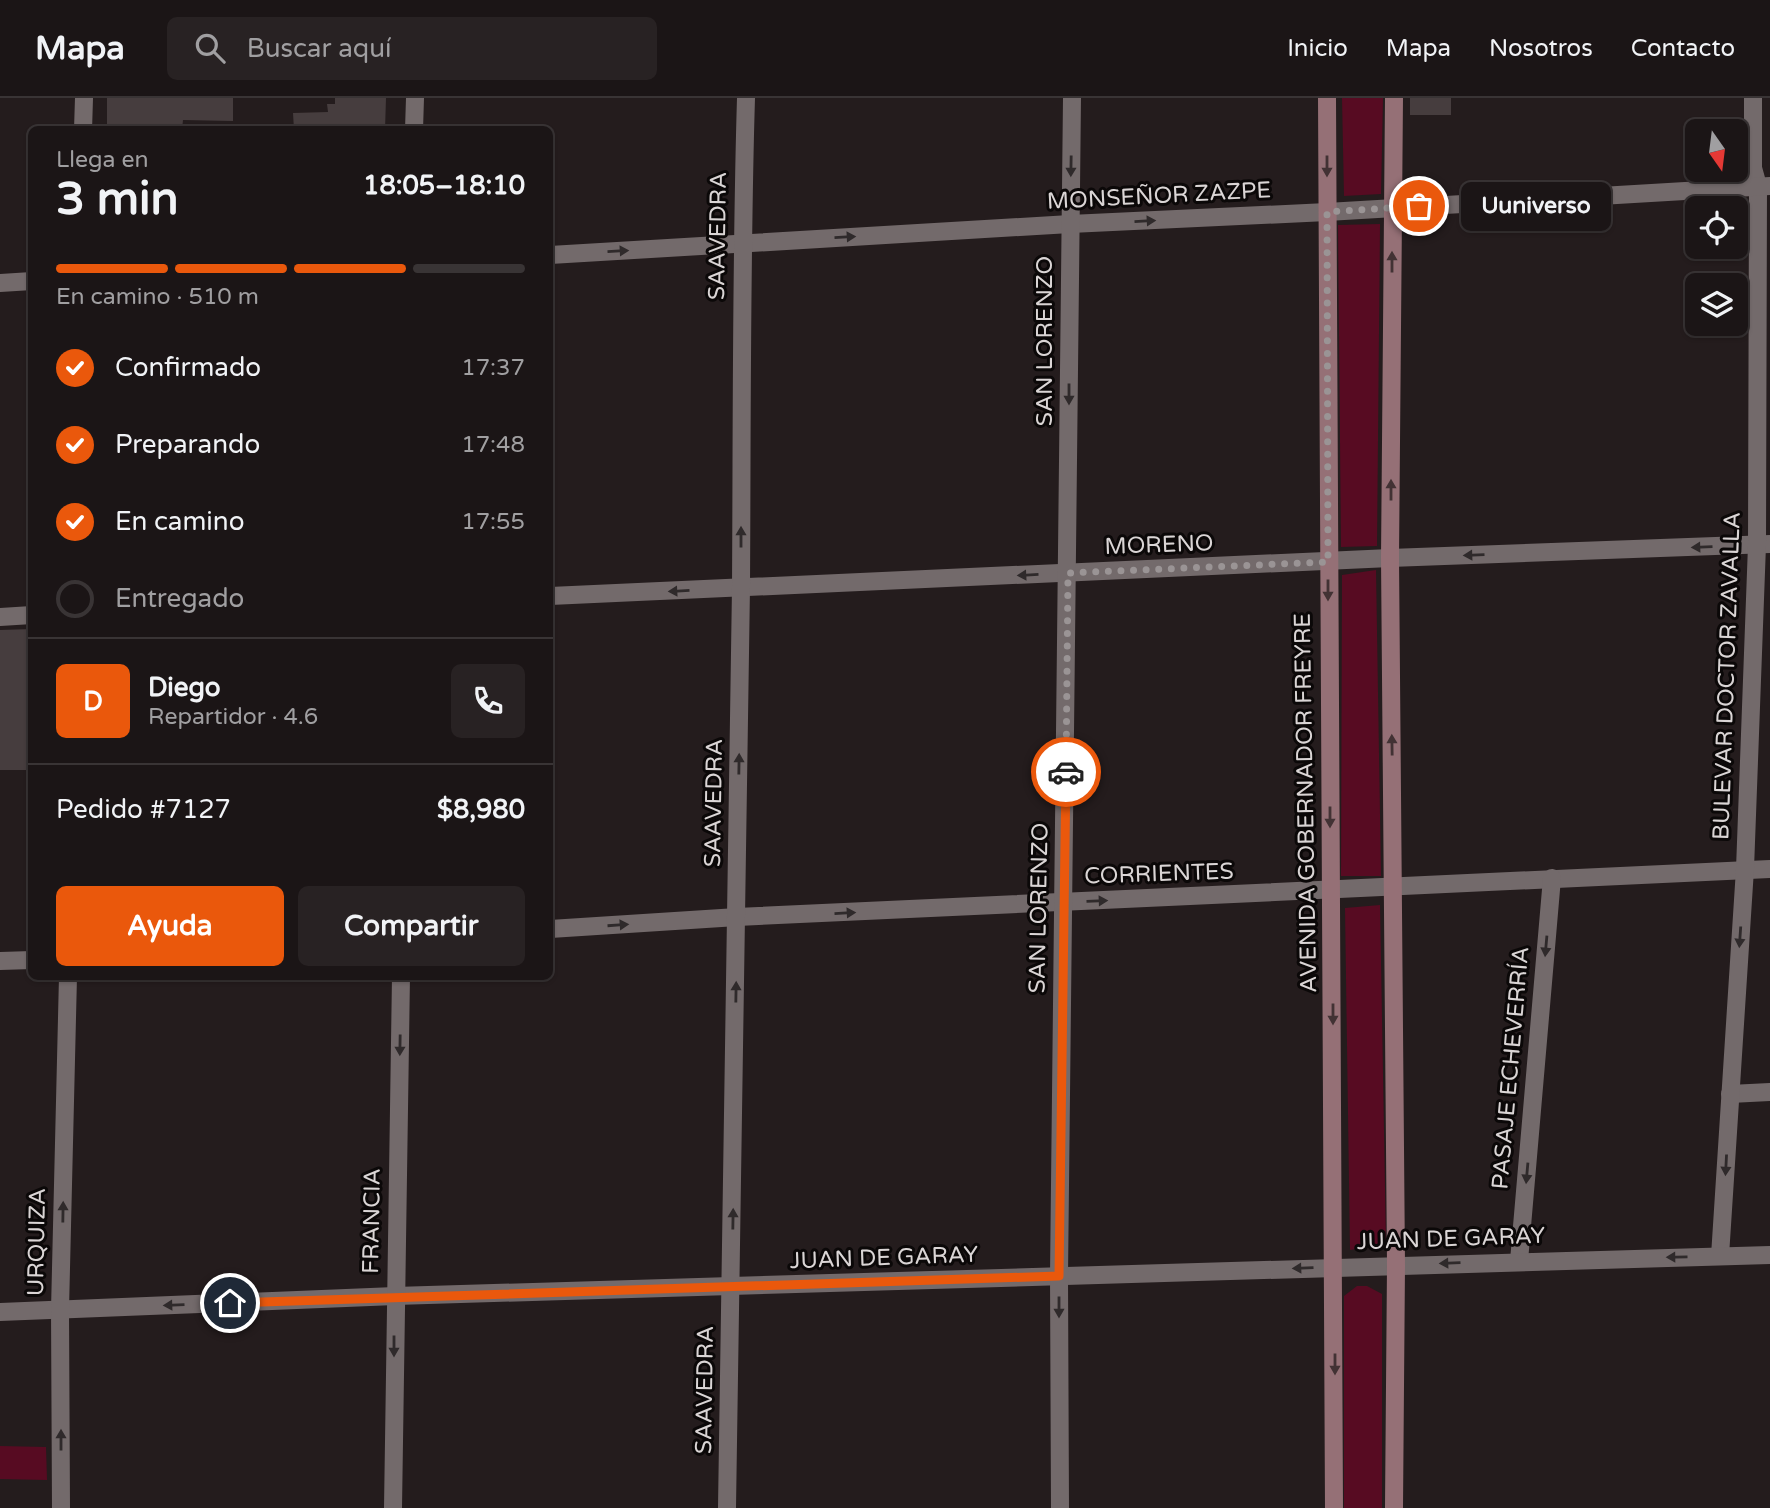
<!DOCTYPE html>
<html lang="es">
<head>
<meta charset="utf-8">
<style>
  :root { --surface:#1b1516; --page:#282223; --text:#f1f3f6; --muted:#a09fa1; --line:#393435; --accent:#ea580c }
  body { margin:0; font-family:"Varela Round",sans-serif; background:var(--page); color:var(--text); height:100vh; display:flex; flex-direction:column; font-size:26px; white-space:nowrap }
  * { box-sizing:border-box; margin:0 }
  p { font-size:23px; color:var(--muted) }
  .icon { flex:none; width:38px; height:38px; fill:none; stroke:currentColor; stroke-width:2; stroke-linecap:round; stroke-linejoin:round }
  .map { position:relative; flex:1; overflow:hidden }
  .sheet { position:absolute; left:28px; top:28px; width:525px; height:854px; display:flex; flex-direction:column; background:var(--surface); border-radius:10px; box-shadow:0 2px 5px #0004,0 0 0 2px var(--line) }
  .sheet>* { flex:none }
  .needle { width:46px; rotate:166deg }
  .fabs { position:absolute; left:1685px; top:21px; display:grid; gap:14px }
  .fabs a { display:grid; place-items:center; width:63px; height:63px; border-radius:10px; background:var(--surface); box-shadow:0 2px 5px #0004,0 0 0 2px var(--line); font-size:35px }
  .pin { position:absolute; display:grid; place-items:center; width:60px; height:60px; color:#fff; margin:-30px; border:4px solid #fff; border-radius:50%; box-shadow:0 2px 7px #0007 }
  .courier { position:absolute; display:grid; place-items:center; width:70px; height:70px; margin:-35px; border:5px solid #ea580c; border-radius:50%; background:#fff; color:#222; box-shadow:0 2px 9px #0007 }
  .bubble { position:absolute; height:49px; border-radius:10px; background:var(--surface); box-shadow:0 2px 5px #0004,0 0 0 2px var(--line); font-size:23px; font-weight:700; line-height:49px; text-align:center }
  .summary em { font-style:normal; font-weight:700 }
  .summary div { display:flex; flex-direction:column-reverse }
  .summary { display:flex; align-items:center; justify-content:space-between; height:119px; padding:0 28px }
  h1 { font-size:46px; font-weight:700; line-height:52px }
  .bar { display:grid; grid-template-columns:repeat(4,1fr); gap:10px 7px; align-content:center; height:84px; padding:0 28px }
  .bar i { height:9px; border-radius:5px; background:var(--line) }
  .bar .on { background:var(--accent) }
  .bar p { grid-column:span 4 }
  .line { display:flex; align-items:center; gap:18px; padding:0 28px; border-top:2px solid var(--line) }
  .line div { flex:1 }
  .round { display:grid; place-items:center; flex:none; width:74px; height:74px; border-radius:10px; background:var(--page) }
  ol { padding:0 28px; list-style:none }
  li { display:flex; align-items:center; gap:21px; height:77px }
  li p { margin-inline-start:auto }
  li .icon { padding:7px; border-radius:50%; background:var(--accent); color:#fff; stroke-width:4 }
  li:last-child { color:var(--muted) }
  li i { width:38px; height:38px; border:4px solid var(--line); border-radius:50% }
  .action { display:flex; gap:14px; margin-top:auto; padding:14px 28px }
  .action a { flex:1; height:80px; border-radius:10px; background:var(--accent); color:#fff; font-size:28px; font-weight:700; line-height:80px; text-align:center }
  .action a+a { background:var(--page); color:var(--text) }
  header { display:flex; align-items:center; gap:42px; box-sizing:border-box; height:98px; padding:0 35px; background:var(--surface); border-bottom:2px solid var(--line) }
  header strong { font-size:33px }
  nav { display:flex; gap:38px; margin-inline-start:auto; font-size:24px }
  .search { width:490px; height:63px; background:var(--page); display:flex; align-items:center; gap:18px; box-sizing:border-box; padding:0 24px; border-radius:10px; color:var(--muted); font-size:26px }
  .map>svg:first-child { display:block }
  .green { fill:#570b22 }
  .building { fill:#463d3e }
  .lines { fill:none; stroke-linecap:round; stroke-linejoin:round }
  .minor { stroke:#736a6b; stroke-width:18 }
  .tertiary { stroke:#736a6b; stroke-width:18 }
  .secondary { stroke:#957076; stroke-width:18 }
  .oneway { fill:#2f2a2b }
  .oneway2 { fill:#423234 }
  .done { stroke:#9a9495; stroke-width:7; stroke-dasharray:0 12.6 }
  .route { stroke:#ea580c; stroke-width:9 }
  .labels { text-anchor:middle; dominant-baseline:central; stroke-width:6; stroke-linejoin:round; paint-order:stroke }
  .street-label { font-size:23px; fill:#dad5d5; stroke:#0b0808 }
</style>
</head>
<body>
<header>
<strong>Mapa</strong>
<div class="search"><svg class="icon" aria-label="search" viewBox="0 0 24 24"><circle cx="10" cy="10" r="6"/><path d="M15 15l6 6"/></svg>Buscar aquí</div>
<nav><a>Inicio</a><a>Mapa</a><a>Nosotros</a><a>Contacto</a></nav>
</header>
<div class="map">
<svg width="1770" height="1410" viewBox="0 0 1770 1410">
  <rect width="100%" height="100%" fill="#241c1d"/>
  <g class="green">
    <path d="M1342 0H1383L1381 96 1344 98Z"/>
    <path d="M1380 126 1377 448 1341 449 1338 127Z"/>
    <path d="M1376 472 1381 778H1341L1342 477Z"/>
    <path d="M1380 807 1386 1146 1350 1152 1345 810Z"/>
    <path d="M1357 1188H1367L1382 1196V1410H1344V1198Z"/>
    <path d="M0 1348 46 1349 47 1382 0 1381Z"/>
  </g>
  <g class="building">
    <path d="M107 0H233V23L183 22 182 32H107Z"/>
    <path d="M335 0H386L385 32H294L293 15 328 14 327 6H335Z"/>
    <rect x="1410" y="0" width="41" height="17"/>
    <path d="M32 531V672H0V532Z"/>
  </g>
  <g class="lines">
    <g class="minor">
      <path d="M83 32 84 0"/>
      <path d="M414 32 415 0"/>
      <path d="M550 157 1070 126 1327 114"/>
      <path d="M0 185 32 183"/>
      <path d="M550 498 1390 460 1770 446"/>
      <path d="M0 519 32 517"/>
      <path d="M550 831 737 819 1770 771"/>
      <path d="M0 863 32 862"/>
      <path d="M1730 996 1770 994"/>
      <path d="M1720 1158 1745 771 1757 447 1758 88"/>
      <path d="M1519 1163 1552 780"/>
      <path d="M0 1214 395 1198 1770 1157"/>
      <path d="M61 1410 60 1212 68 878"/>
      <path d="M393 1410 401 878"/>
      <path d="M727 1410C734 1103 739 796 741 489 742 326 741 163 746 0"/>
      <path d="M1060 1410 1059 1178 1072 0"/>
    </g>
    <g class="tertiary">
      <path d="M1753 0V70L1758 88"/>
      <path d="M1327 114 1770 88"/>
    </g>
    <g class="secondary">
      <path d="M1327 0 1334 1410"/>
      <path d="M1394 0 1390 460 1396 1167 1394 1410"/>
    </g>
  </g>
  <defs><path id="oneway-solid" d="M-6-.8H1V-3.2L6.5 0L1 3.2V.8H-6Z" transform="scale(1.75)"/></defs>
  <g class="oneway">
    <use href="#oneway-solid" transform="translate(1071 68) rotate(91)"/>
    <use href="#oneway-solid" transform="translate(1145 123) rotate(-3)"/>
    <use href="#oneway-solid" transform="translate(845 139) rotate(-3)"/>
    <use href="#oneway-solid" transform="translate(618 153) rotate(-3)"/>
    <use href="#oneway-solid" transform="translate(1069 296) rotate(90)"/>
    <use href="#oneway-solid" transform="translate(741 439) rotate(-90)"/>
    <use href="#oneway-solid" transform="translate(1702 449) rotate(178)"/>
    <use href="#oneway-solid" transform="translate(1474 457) rotate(178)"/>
    <use href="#oneway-solid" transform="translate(1028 477) rotate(177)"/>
    <use href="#oneway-solid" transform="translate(679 493) rotate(177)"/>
    <use href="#oneway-solid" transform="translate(739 666) rotate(-89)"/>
    <use href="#oneway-solid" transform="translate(1097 803) rotate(-2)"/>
    <use href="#oneway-solid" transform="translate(845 815) rotate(-3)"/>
    <use href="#oneway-solid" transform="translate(618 827) rotate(-4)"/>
    <use href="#oneway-solid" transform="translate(1740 839) rotate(94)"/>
    <use href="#oneway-solid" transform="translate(1546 848) rotate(95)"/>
    <use href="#oneway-solid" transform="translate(736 894) rotate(-89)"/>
    <use href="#oneway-solid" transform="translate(400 947) rotate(91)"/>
    <use href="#oneway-solid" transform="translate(1726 1067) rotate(93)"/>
    <use href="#oneway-solid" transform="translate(1527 1075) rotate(95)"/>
    <use href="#oneway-solid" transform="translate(63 1114) rotate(-89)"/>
    <use href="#oneway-solid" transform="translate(733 1121) rotate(-89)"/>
    <use href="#oneway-solid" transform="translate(1677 1159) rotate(179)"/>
    <use href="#oneway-solid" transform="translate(1450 1165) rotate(178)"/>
    <use href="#oneway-solid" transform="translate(1303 1170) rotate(178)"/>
    <use href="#oneway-solid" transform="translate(174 1207) rotate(178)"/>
    <use href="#oneway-solid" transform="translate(1059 1209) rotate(90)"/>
    <use href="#oneway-solid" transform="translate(394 1248) rotate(90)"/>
    <use href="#oneway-solid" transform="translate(61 1342) rotate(-90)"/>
  </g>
  <g class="oneway2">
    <use href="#oneway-solid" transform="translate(1327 68) rotate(90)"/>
    <use href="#oneway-solid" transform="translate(1392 164) rotate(-90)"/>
    <use href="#oneway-solid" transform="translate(1391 392) rotate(-90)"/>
    <use href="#oneway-solid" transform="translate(1328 492) rotate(90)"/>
    <use href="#oneway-solid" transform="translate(1392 647) rotate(-91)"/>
    <use href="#oneway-solid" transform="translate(1330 719) rotate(90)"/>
    <use href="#oneway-solid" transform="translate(1333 916) rotate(90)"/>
    <use href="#oneway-solid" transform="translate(1335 1266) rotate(90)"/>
  </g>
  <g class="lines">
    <path class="done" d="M1066 674 1068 475 1328 464 1327 114 1419 108"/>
    <path class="route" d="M230 1205 1059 1178 1066 674"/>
  </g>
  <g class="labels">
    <g class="street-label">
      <text transform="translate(1159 98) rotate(-3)">MONSEÑOR ZAZPE</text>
      <text transform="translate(718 138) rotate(-89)">SAAVEDRA</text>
      <text transform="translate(1045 243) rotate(-90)">SAN LORENZO</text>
      <text transform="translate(1159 447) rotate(-2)">MORENO</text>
      <text transform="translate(1727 578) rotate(-88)">BULEVAR DOCTOR ZAVALLA</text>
      <text transform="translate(714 705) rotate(-89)">SAAVEDRA</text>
      <text transform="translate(1306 705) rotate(-91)">AVENIDA GOBERNADOR FREYRE</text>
      <text transform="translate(1159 776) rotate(-2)">CORRIENTES</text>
      <text transform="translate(1039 810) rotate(-89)">SAN LORENZO</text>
      <text transform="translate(1511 970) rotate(-85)">PASAJE ECHEVERRÍA</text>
      <text transform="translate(372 1123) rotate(-89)">FRANCIA</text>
      <text transform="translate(1451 1141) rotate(-2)">JUAN DE GARAY</text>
      <text transform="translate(37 1144) rotate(-89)">URQUIZA</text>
      <text transform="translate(884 1160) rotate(-2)">JUAN DE GARAY</text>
      <text transform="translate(705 1292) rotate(-89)">SAAVEDRA</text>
    </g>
  </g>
</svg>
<div class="fabs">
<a><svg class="needle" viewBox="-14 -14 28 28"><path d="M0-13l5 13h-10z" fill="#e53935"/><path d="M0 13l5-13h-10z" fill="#a09fa1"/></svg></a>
<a><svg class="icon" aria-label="locate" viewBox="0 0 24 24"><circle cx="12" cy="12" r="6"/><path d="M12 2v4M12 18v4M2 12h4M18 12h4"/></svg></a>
<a><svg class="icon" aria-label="layers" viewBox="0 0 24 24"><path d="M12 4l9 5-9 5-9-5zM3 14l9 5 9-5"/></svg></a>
</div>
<div class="pin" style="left:1419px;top:108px;background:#ea580c"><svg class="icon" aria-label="bag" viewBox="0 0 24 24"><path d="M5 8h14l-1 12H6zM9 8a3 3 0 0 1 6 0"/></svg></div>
<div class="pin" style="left:230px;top:1205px;background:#1f2937"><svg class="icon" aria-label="home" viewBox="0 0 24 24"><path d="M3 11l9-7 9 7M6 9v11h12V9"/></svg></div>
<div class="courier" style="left:1066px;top:674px"><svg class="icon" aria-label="car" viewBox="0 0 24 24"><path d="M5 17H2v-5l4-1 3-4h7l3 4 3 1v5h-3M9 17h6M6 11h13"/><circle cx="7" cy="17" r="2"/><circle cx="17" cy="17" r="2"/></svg></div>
<div class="bubble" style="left:1461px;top:84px;width:150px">Uuniverso</div>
<section class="sheet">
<div class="summary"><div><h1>3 min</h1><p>Llega en</p></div><em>18:05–18:10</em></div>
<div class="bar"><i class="on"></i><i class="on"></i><i class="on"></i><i></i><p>En camino · 510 m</p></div>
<ol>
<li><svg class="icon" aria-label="check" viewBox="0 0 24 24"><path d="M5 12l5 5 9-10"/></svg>Confirmado<p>17:37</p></li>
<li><svg class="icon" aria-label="check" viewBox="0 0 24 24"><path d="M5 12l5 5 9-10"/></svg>Preparando<p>17:48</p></li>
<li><svg class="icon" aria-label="check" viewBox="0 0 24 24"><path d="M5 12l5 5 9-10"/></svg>En camino<p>17:55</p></li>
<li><i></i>Entregado</li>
</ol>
<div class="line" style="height:126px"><b class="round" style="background:var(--accent);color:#fff">D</b><div><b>Diego</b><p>Repartidor · 4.6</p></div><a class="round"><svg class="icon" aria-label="phone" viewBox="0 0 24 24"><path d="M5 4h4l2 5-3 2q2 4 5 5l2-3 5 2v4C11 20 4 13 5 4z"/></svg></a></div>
<div class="line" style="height:91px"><div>Pedido #7127</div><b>$8,980</b></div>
<div class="action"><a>Ayuda</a><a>Compartir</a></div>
</section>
</div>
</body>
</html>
